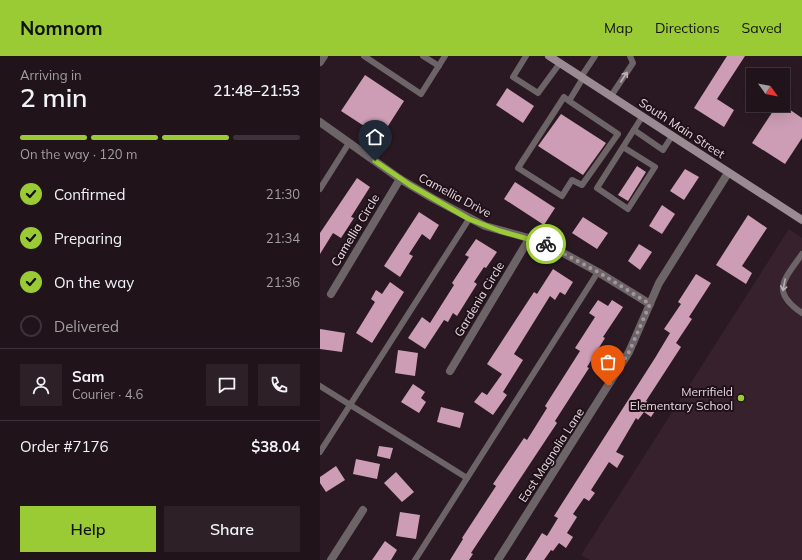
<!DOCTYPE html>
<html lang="en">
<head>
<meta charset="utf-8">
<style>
  :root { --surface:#20131a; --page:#2d2027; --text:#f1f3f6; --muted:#a29ea2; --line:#3d3239; --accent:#9acb34 }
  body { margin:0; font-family:Mulish,sans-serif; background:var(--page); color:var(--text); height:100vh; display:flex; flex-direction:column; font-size:15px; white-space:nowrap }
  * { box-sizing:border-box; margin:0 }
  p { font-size:13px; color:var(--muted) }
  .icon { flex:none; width:22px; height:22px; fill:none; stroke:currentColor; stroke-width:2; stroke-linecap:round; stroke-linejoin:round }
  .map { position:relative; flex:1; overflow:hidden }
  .panel { display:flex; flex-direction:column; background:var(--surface); width:320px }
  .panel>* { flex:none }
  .needle { width:26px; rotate:123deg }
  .fabs { position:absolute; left:426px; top:12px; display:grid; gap:8px }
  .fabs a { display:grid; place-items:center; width:44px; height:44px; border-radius:0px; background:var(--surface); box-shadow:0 4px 16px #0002,0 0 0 1px var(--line); font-size:20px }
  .pin { position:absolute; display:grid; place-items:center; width:34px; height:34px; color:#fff; margin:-41px -17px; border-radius:50% 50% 50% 0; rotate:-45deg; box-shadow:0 0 4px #0007 }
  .pin .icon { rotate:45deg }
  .courier { position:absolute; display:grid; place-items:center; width:40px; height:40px; margin:-20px; border:3px solid #9acb34; border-radius:50%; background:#fff; color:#222; box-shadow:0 1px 5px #0007 }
  .overview em { font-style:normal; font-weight:600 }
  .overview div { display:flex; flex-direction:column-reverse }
  .overview { display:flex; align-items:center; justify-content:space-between; height:68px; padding:0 20px }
  h1 { font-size:26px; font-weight:600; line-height:30px }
  .bar { display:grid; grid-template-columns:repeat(4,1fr); gap:6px 4px; align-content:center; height:48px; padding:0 20px }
  .bar i { height:5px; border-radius:3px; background:var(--line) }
  .bar .active { background:var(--accent) }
  .bar p { grid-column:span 4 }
  .line { display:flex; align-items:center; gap:10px; padding:0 20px; border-top:1px solid var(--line) }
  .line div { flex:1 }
  .round { display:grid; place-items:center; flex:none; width:42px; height:42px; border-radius:0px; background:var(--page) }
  ol { padding:0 20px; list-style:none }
  li { display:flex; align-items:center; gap:12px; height:44px }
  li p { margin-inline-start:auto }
  li .icon { padding:4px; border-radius:50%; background:var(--accent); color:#111; stroke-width:4 }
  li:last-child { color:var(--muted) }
  li i { width:22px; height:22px; border:2px solid var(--line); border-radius:50% }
  .primary-button { display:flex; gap:8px; margin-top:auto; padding:8px 20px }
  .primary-button a { flex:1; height:46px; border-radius:0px; background:var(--accent); color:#111; font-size:16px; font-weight:600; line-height:46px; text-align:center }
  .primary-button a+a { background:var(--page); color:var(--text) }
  header { display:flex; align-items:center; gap:24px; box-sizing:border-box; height:56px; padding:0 20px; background:var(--accent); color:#111 }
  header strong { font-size:19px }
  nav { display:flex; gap:22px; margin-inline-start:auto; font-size:14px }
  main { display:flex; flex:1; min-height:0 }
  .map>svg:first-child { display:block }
  .built { fill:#37212d }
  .building { fill:#cc9db4 }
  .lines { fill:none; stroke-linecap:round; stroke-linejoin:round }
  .lane { stroke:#6d6468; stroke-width:6 }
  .street { stroke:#6d6468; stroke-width:8 }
  .secondary { stroke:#9a8b92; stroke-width:8 }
  .oneway { stroke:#baafb5 }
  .done { stroke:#a3959c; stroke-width:4; stroke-dasharray:0 7.2 }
  .route { stroke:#9acb34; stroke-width:5 }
  .poi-dot { fill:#9acb34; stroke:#201018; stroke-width:1.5 }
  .labels { text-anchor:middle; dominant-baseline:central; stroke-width:4; stroke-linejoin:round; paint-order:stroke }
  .street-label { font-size:12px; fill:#e4d8de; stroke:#201018 }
  .poi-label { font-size:12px; fill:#e4d8de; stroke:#201018; text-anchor:end }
</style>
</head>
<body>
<header>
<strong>Nomnom</strong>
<nav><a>Map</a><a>Directions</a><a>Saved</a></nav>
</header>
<main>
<section class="panel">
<div class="overview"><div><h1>2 min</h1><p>Arriving in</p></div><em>21:48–21:53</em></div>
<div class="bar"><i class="active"></i><i class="active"></i><i class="active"></i><i></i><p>On the way · 120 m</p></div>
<ol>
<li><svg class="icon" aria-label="check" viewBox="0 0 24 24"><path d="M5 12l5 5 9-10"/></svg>Confirmed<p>21:30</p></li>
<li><svg class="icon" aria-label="check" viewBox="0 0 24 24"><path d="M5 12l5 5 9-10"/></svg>Preparing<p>21:34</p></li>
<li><svg class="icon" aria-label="check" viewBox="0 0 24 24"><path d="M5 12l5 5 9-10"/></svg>On the way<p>21:36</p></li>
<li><i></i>Delivered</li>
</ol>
<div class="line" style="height:72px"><a class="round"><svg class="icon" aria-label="person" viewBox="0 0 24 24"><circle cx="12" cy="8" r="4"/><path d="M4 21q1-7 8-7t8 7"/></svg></a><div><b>Sam</b><p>Courier · 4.6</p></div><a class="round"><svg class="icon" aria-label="chat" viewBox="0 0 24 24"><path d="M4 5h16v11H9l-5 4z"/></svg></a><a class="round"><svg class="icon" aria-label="phone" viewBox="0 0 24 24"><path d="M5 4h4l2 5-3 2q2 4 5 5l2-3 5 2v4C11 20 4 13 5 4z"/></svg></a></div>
<div class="line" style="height:52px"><div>Order #7176</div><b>$38.04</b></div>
<div class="primary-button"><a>Help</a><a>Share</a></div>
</section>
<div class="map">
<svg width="482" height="504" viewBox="0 0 482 504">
  <rect width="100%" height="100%" fill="#2a1922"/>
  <path class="built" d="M469 173 482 182V504H270L261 499Z"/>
  <g class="building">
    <path d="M407 0H425L397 43 414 54 404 71 374 52Z"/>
    <path d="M45 19 84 45 61 81 21 55Z"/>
    <path d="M187 32 214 50 203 67 176 49Z"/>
    <path d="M457 49H463L482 62V82L465 108 432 87Z"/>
    <path d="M241 58 286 87 263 119 218 90Z"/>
    <path d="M317 110 326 116 308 145 298 139Z"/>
    <path d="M365 113 379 121 364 144 350 135Z"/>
    <path d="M37 122 50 131 31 161 34 162 21 182 13 177 0 198V177Z"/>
    <path d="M195 126 235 152 224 169 184 143Z"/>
    <path d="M342 149 355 158 342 178 329 170Z"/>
    <path d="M99 156 119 169 110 184 102 178 89 198 93 200 80 221 64 210Z"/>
    <path d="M428 159 447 172 422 210 432 217 426 228 396 209Z"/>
    <path d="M263 161 288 177 277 193 252 177Z"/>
    <path d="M156 183 177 196 166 212 164 211 154 226 157 228 137 260 133 257 128 266 124 264 105 293 88 282 102 261 110 267 134 229 132 227 149 201 145 199Z"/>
    <path d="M319 188 332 196 320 214 308 205Z"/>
    <path d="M233 213 253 226 245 239 240 236 235 244 230 240 194 298 203 304 183 336 187 339 173 359 154 346 162 336 167 339 182 318 167 308 214 236 217 238Z"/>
    <path d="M376 218 391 227 369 261 372 263 356 287 361 291 326 345 337 352 331 361 324 356 318 364 316 362 296 396 304 400 297 412 289 406 271 434 275 437 269 445 264 442 253 458 257 461 247 477 253 481 246 492 239 487 233 495 231 494 224 504H205L222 477 227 480 238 462 234 460 335 302 350 277 344 273 361 248 358 246Z"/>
    <path d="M70 226 84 236 52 287 36 277 55 246 51 243 56 234 62 238Z"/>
    <path d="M278 244 288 250 292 244 303 251 283 281 285 282 267 311 269 312 235 365 237 367 151 497 153 498 149 504H130L143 483 142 482 176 430 173 428 204 382 207 384 227 352 225 350 260 295 255 292 275 261 269 257Z"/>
    <path d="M0 273 25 277 22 296 0 293Z"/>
    <path d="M78 294 98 297 95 320 75 317Z"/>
    <path d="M93 328 105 336 101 342 106 346 99 357 81 346Z"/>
    <path d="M121 351 144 357 140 372 117 366Z"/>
    <path d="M59 390 73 392 70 403 57 400Z"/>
    <path d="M36 403 60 408 57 423 33 418Z"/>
    <path d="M16 410 25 424 6 436 0 427V421Z"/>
    <path d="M76 416 94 436 82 446 64 427Z"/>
    <path d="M80 456 100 459 96 483 76 480Z"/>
    <path d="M65 485 77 494 71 504H52Z"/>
  </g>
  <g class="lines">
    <g class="lane">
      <path d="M44 0 101 38 125 0"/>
      <path d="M103 0 119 10"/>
      <path d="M206 0 193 21 218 37 240 7"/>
      <path d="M261 21 275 0"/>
      <path d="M291 40 313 7 310 0"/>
      <path d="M249 45 298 78 262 129 252 124 242 140 198 112 244 41 249 45 263 22"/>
      <path d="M314 74 343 94 352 80"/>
      <path d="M303 91 335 111 308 153 277 132 322 61"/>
      <path d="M0 133 29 87"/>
      <path d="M482 198C464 224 450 235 482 257"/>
      <path d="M0 330 147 422"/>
      <path d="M0 396 149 163"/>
      <path d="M95 504 278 216"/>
    </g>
    <g class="street">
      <path d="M0 6 4 0"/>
      <path d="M0 66 80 123 112 142 165 170 223 186 278 216 330 248"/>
      <path d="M11 238 80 123"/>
      <path d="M130 315 209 183"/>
      <path d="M11 504 43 454"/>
      <path d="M178 504 309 296 339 227 408 117"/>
    </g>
    <path class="secondary" d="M229 0 482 164"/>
  </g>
  <defs><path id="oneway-shaft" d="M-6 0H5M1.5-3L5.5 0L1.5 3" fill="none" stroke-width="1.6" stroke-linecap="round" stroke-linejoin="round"/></defs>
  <g class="oneway">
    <use href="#oneway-shaft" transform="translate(304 21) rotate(-57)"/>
    <use href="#oneway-shaft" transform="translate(464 229) rotate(101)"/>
  </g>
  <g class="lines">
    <path class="done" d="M226 188 278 216 330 248 309 296 288 330"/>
    <path class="route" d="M55 105 90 129 149 163 180 175 226 188"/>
  </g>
  <circle class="poi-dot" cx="421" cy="342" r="4"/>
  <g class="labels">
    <g class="street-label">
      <text transform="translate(362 72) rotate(33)">South Main Street</text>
      <text transform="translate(135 139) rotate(28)">Camellia Drive</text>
      <text transform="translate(35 174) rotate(-59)">Camellia Circle</text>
      <text transform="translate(159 243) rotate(-59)">Gardenia Circle</text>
      <text transform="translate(231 399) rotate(-57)">East Magnolia Lane</text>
    </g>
    <g class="poi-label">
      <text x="413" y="335">Merrifield<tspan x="413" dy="14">Elementary School</tspan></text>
    </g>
  </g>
</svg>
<div class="fabs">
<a><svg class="needle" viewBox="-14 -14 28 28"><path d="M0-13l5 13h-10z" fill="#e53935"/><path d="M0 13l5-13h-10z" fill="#a29ea2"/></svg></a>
</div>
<div class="pin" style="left:288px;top:330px;background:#ea580c"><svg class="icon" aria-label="bag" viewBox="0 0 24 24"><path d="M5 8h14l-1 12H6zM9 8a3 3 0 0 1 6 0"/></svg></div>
<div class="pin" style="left:55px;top:105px;background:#1f2937"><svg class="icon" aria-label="home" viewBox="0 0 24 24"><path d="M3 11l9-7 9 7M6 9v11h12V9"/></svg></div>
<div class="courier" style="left:226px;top:188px"><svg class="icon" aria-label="bike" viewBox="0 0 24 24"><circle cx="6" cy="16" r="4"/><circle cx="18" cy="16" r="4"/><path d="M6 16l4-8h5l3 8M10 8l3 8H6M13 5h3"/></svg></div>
</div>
</main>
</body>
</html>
